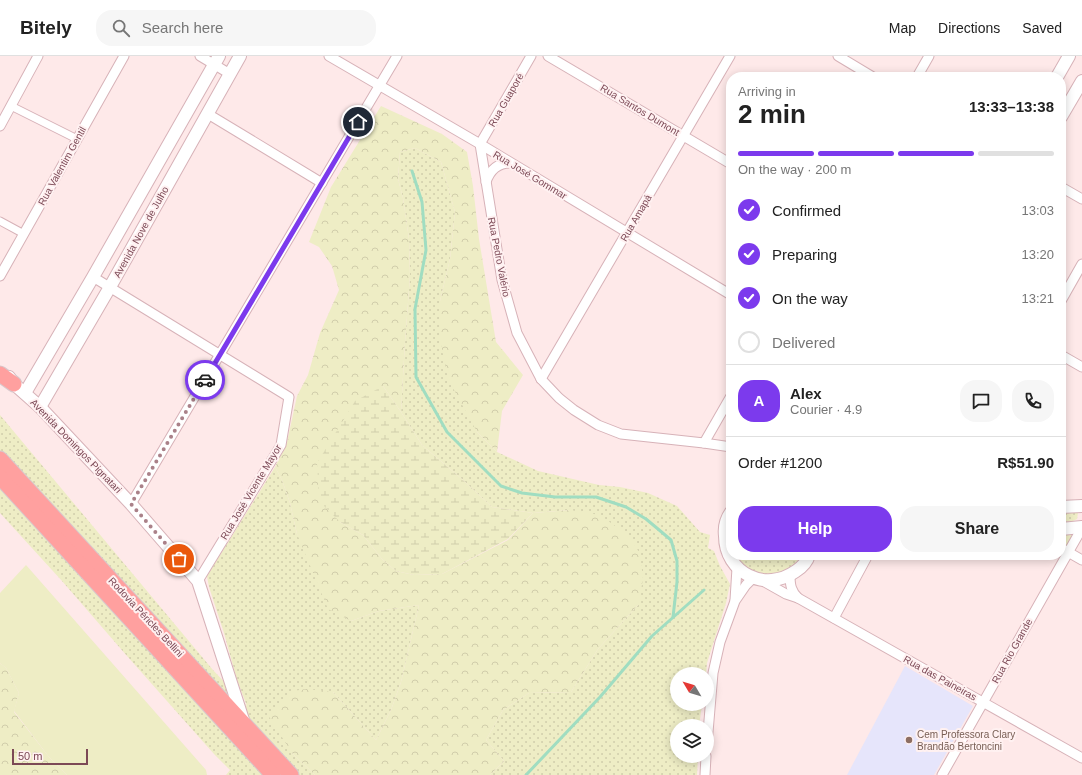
<!DOCTYPE html>
<html lang="en">
<head>
<meta charset="utf-8">
<style>
  :root { --surface:#fff; --page:#f6f6f6; --text:#222; --muted:#767676; --line:#e0e0e0; --accent:#7c3aed }
  body { margin:0; font-family:Arial,sans-serif; background:var(--page); color:var(--text); height:100vh; display:flex; flex-direction:column; font-size:15px; white-space:nowrap }
  * { box-sizing:border-box; margin:0 }
  p { font-size:13px; color:var(--muted) }
  .icon { flex:none; width:22px; height:22px; fill:none; stroke:currentColor; stroke-width:2; stroke-linecap:round; stroke-linejoin:round }
  .map { position:relative; flex:1; overflow:hidden }
  .drawer { position:absolute; left:726px; top:16px; width:340px; height:488px; display:flex; flex-direction:column; background:var(--surface); border-radius:16px; box-shadow:0 2px 10px #0003 }
  .drawer>* { flex:none }
  .needle { width:26px; rotate:308deg }
  .controls { position:absolute; left:670px; top:611px; display:grid; gap:8px }
  .controls a { display:grid; place-items:center; width:44px; height:44px; border-radius:50%; background:var(--surface); box-shadow:0 2px 10px #0003; font-size:20px }
  .scale { position:absolute; left:12px; bottom:10px; width:76px; box-sizing:border-box; padding-left:4px; border:2px solid #7c4956; border-top:0; font-size:11px; line-height:14px; white-space:nowrap; color:#7c4956; -webkit-text-stroke:3px #fff1f1; paint-order:stroke }
  .pin { position:absolute; display:grid; place-items:center; width:34px; height:34px; color:#fff; margin:-17px; border:2px solid #fff; border-radius:50%; box-shadow:0 1px 4px #0007 }
  .courier { position:absolute; display:grid; place-items:center; width:40px; height:40px; margin:-20px; border:3px solid #7c3aed; border-radius:50%; background:#fff; color:#222; box-shadow:0 1px 5px #0007 }
  .overview em { font-style:normal; font-weight:700 }
  .overview div { display:flex; flex-direction:column-reverse }
  .overview { display:flex; align-items:center; justify-content:space-between; height:68px; padding:0 12px }
  h1 { font-size:26px; font-weight:700; line-height:30px }
  .bar { display:grid; grid-template-columns:repeat(4,1fr); gap:6px 4px; align-content:center; height:48px; padding:0 12px }
  .bar i { height:5px; border-radius:3px; background:var(--line) }
  .bar .selected { background:var(--accent) }
  .bar p { grid-column:span 4 }
  .line { display:flex; align-items:center; gap:10px; padding:0 12px; border-top:1px solid var(--line) }
  .line div { flex:1 }
  .round { display:grid; place-items:center; flex:none; width:42px; height:42px; border-radius:16px; background:var(--page) }
  ol { padding:0 12px; list-style:none }
  li { display:flex; align-items:center; gap:12px; height:44px }
  li p { margin-inline-start:auto }
  li .icon { padding:4px; border-radius:50%; background:var(--accent); color:#fff; stroke-width:4 }
  li:last-child { color:var(--muted) }
  li i { width:22px; height:22px; border:2px solid var(--line); border-radius:50% }
  .primary-button { display:flex; gap:8px; margin-top:auto; padding:8px 12px }
  .primary-button a { flex:1; height:46px; border-radius:16px; background:var(--accent); color:#fff; font-size:16px; font-weight:700; line-height:46px; text-align:center }
  .primary-button a+a { background:var(--page); color:var(--text) }
  header { display:flex; align-items:center; gap:24px; box-sizing:border-box; height:56px; padding:0 20px; background:var(--surface); border-bottom:1px solid var(--line) }
  header strong { font-size:19px }
  nav { display:flex; gap:22px; margin-inline-start:auto; font-size:14px }
  .search { width:280px; height:36px; background:var(--page); display:flex; align-items:center; gap:10px; box-sizing:border-box; padding:0 14px; border-radius:16px; color:var(--muted); font-size:15px }
  .map>svg:first-child { display:block }
  .education { fill:#e6e5fb }
  .grass { fill:url(#grass-dots) }
  .forest { fill:url(#forest-crowns) }
  .wetland { fill:url(#wetland-marsh) }
  .pitch { fill:#eeedc5 }
  .lines { fill:none; stroke-linecap:round; stroke-linejoin:round }
  .stream { stroke:#a0ddc1; stroke-width:3 }
  .pedestrian-casing { stroke:#d7b2b8; stroke-width:9 }
  .minor-casing { stroke:#d7b2b8; stroke-width:11 }
  .tertiary-casing { stroke:#d7b2b8; stroke-width:14 }
  .primary-casing { stroke:#d8c8cc; stroke-width:17 }
  .pedestrian { stroke:#fff; stroke-width:7 }
  .minor { stroke:#fff; stroke-width:9 }
  .tertiary { stroke:#fff; stroke-width:12 }
  .primary { stroke:#ffa09f; stroke-width:15 }
  .done { stroke:#aa8189; stroke-width:4; stroke-dasharray:0 7.2 }
  .route { stroke:#7c3aed; stroke-width:5 }
  .education-dot { fill:#8d6e63; stroke:#fff1f1; stroke-width:1.5 }
  .labels { text-anchor:middle; dominant-baseline:central; stroke-width:4; stroke-linejoin:round; paint-order:stroke }
  .street-label { font-size:10px; fill:#7c4956; stroke:#fff1f1 }
  .education-label { font-size:10px; fill:#785e54; stroke:#fff1f1; text-anchor:start }
</style>
</head>
<body>
<header>
<strong>Bitely</strong>
<div class="search"><svg class="icon" aria-label="search" viewBox="0 0 24 24"><circle cx="10" cy="10" r="6"/><path d="M15 15l6 6"/></svg>Search here</div>
<nav><a>Map</a><a>Directions</a><a>Saved</a></nav>
</header>
<div class="map">
<svg width="1082" height="719" viewBox="0 0 1082 719">
  <defs>
    <pattern id="grass-dots" width="8" height="8" patternUnits="userSpaceOnUse"><rect width="8" height="8" fill="#eeedc5"/><path d="M2 2h.1M6 6h.1" fill="none" stroke="#d0cdab" stroke-width="1.8" stroke-linecap="round"/></pattern>
    <pattern id="forest-crowns" width="20" height="18" patternUnits="userSpaceOnUse"><rect width="20" height="18" fill="#eeedc5"/><path d="M2 6a3 3 0 1 1 6 0M12 15a3 3 0 1 1 6 0" fill="none" stroke="#d0cdab"/></pattern>
    <pattern id="wetland-marsh" width="20" height="14" patternUnits="userSpaceOnUse"><rect width="20" height="14" fill="#eeedc5"/><path d="M1 5h8M5 5V1M11 12h8M15 12V8" fill="none" stroke="#d0cdab"/></pattern>
  </defs>
  <rect width="100%" height="100%" fill="#fee9e9"/>
  <path class="education" d="M905 610 973 650 934 719H847Z"/>
  <g class="grass">
    <path d="M415 92 441 106 455 156 450 203 440 245 477 376 497 396 538 415 599 429 620 431 648 437 677 450 700 476 710 479 708 492 714 495 720 510 730 528 726 547 707 607 706 618H677V648H702L699 670H677V700H698L697 719H490L504 705 486 684 503 654 529 637 571 636 598 593 638 549 570 454 533 457 492 451 463 424 422 389 401 356 405 286 410 220 409 183 403 142 398 123 400 96Z"/>
    <path d="M0 359 213 614 247 650 237 624 224 577 209 531 207 520 275 411 282 424 290 447 297 478 351 565 379 555 419 549 401 626 391 654 376 684 333 636 292 697 315 719H226L230 714 214 698 127 600 62 525 0 457Z"/>
    <path d="M1068 456 1078 457 1077 463 1073 465 1061 466V457Z"/>
    <path d="M735 499H802C788 520 758 525 740 507 738 505 736 501 735 499Z"/>
  </g>
  <g class="forest">
    <path d="M381 50 442 78 467 96 473 130 479 183 496 286 523 319 502 355 497 396 477 376 448 323 440 284V245L450 203 455 156 441 106 415 92 400 96 398 123 403 142 409 183 410 220 405 286 401 356 383 330 340 466 363 479 382 503 396 515 414 519 442 518 508 484 533 457 570 454 600 459 630 481 640 498 643 523 638 549 598 593 571 636 529 637 503 654 486 684 504 705 490 719H315L292 697 268 659 293 635 306 633 333 636 376 684 391 654 401 626 419 549 379 555 351 565 328 553 297 478 290 447 282 424 275 411 287 386 297 340 308 319 320 277 339 234 332 210 319 191 309 186 331 131Z"/>
    <path d="M1078 474 1067 493 1061 490V475Z"/>
    <path d="M0 607 6 612 19 637 14 656 49 701 67 719H0Z"/>
  </g>
  <path class="wetland" d="M383 330 401 356 422 389 463 424 492 451 533 457 508 483 442 518 414 519 396 515 382 503 363 479 340 466 319 445 317 407 355 345Z"/>
  <path class="pitch" d="M26 509 206 714 207 719H67L49 701 14 655 19 637 6 612 0 607V537Z"/>
  <g class="lines">
    <g class="stream">
      <path d="M412 115 422 146 426 194 415 253 416 321 447 376 501 430 522 437 555 441H596L626 451 646 463 658 473 671 484 677 505V526L673 561"/>
      <path d="M526 719 600 641 652 580 704 534"/>
    </g>
    <g class="pedestrian-casing">
      <g id="pedestrian">
        <path d="M11 50 77 83"/>
        <path d="M0 165 24 178"/>
      </g>
    </g>
    <g class="minor-casing">
      <g id="minor">
        <path d="M200 0 230 18"/>
        <path d="M329 0 480 88 731 239"/>
        <path d="M531 0 480 88 502 224 517 277 541 323 559 342 574 354 598 369 621 378 704 387 731 391"/>
        <path d="M548 0 731 108"/>
        <path d="M838 0 873 21"/>
        <path d="M917 21 929 0"/>
        <path d="M208 58 322 127"/>
        <path d="M0 70 38 0"/>
        <path d="M486 126C490 114 498 107 510 107"/>
        <path d="M1061 131 1082 143"/>
        <path d="M0 220 124 0"/>
        <path d="M93 221 289 341 281 389 198 525"/>
        <path d="M1061 245 1082 208"/>
        <path d="M1061 299 1082 311"/>
        <path d="M541 323 730 0"/>
        <path d="M704 387 731 340"/>
        <path d="M131 448 397 0"/>
        <path d="M1061 492 1082 504"/>
        <path d="M790 519C790 529 791 535 798 542"/>
        <path d="M761 524 786 538 798 542 1082 702"/>
        <path d="M735 544 737 512"/>
        <path d="M834 562 868 499"/>
        <path d="M707 688 713 617 720 586 735 545 746 529 753 522"/>
        <path d="M705 719 706 700"/>
        <path d="M942 719 1082 472"/>
      </g>
    </g>
    <g class="tertiary-casing">
      <g id="tertiary">
        <path d="M1057 21 1069 0"/>
        <path d="M1061 61 1082 25"/>
        <path d="M9 321 14 328 40 351 131 448 198 525 244 667"/>
        <path d="M25 337 93 221 219 0"/>
        <path d="M40 351 110 231 240 0"/>
        <path d="M1061 451 1082 450"/>
        <path d="M731 456C726 463 724 472 725 480 725 517 765 537 796 515 802 511 807 506 809 499"/>
        <path d="M1061 473 1082 471"/>
      </g>
    </g>
    <g class="primary-casing">
      <g id="primary">
        <path d="M0 318 14 328"/>
        <path d="M0 403 291 719"/>
        <path d="M0 421 273 719"/>
      </g>
    </g>
    <use href="#pedestrian" class="pedestrian"/>
    <use href="#minor" class="minor"/>
    <use href="#tertiary" class="tertiary"/>
    <use href="#primary" class="primary"/>
  </g>
  <g class="lines">
    <path class="done" d="M179 503 131 448 205 324"/>
    <path class="route" d="M205 324 358 66"/>
  </g>
  <circle class="education-dot" cx="909" cy="684" r="4"/>
  <g class="labels">
    <g class="street-label">
      <text transform="translate(506 44) rotate(-60)">Rua Guaporé</text>
      <text transform="translate(640 54) rotate(31)">Rua Santos Dumont</text>
      <text transform="translate(62 110) rotate(-61)">Rua Valentim Gentil</text>
      <text transform="translate(530 119) rotate(31)">Rua José Gommar</text>
      <text transform="translate(636 162) rotate(-60)">Rua Amapá</text>
      <text transform="translate(141 176) rotate(-61)">Avenida Nove de Julho</text>
      <text transform="translate(499 201) rotate(79)">Rua Pedro Valério</text>
      <text transform="translate(76 390) rotate(46)">Avenida Domingos Pignatari</text>
      <text transform="translate(251 436) rotate(-59)">Rua José Vicente Mayor</text>
      <text transform="translate(146 561) rotate(47)">Rodovia Péricles Bellini</text>
      <text transform="translate(1012 595) rotate(-61)">Rua Rio Grande</text>
      <text transform="translate(940 622) rotate(29)">Rua das Paineiras</text>
    </g>
    <g class="education-label">
      <text x="917" y="678">Cem Professora Clary<tspan x="917" dy="12">Brandão Bertoncini</tspan></text>
    </g>
  </g>
</svg>
<div class="controls">
<a><svg class="needle" viewBox="-14 -14 28 28"><path d="M0-13l5 13h-10z" fill="#e53935"/><path d="M0 13l5-13h-10z" fill="#767676"/></svg></a>
<a><svg class="icon" aria-label="layers" viewBox="0 0 24 24"><path d="M12 4l9 5-9 5-9-5zM3 14l9 5 9-5"/></svg></a>
</div>
<div class="scale">50 m</div>
<div class="pin" style="left:179px;top:503px;background:#ea580c"><svg class="icon" aria-label="bag" viewBox="0 0 24 24"><path d="M5 8h14l-1 12H6zM9 8a3 3 0 0 1 6 0"/></svg></div>
<div class="pin" style="left:358px;top:66px;background:#1f2937"><svg class="icon" aria-label="home" viewBox="0 0 24 24"><path d="M3 11l9-7 9 7M6 9v11h12V9"/></svg></div>
<div class="courier" style="left:205px;top:324px"><svg class="icon" aria-label="car" viewBox="0 0 24 24"><path d="M5 17H2v-5l4-1 3-4h7l3 4 3 1v5h-3M9 17h6M6 11h13"/><circle cx="7" cy="17" r="2"/><circle cx="17" cy="17" r="2"/></svg></div>
<section class="drawer">
<div class="overview"><div><h1>2 min</h1><p>Arriving in</p></div><em>13:33–13:38</em></div>
<div class="bar"><i class="selected"></i><i class="selected"></i><i class="selected"></i><i></i><p>On the way · 200 m</p></div>
<ol>
<li><svg class="icon" aria-label="check" viewBox="0 0 24 24"><path d="M5 12l5 5 9-10"/></svg>Confirmed<p>13:03</p></li>
<li><svg class="icon" aria-label="check" viewBox="0 0 24 24"><path d="M5 12l5 5 9-10"/></svg>Preparing<p>13:20</p></li>
<li><svg class="icon" aria-label="check" viewBox="0 0 24 24"><path d="M5 12l5 5 9-10"/></svg>On the way<p>13:21</p></li>
<li><i></i>Delivered</li>
</ol>
<div class="line" style="height:72px"><b class="round" style="background:var(--accent);color:#fff">A</b><div><b>Alex</b><p>Courier · 4.9</p></div><a class="round"><svg class="icon" aria-label="chat" viewBox="0 0 24 24"><path d="M4 5h16v11H9l-5 4z"/></svg></a><a class="round"><svg class="icon" aria-label="phone" viewBox="0 0 24 24"><path d="M5 4h4l2 5-3 2q2 4 5 5l2-3 5 2v4C11 20 4 13 5 4z"/></svg></a></div>
<div class="line" style="height:52px"><div>Order #1200</div><b>R$51.90</b></div>
<div class="primary-button"><a>Help</a><a>Share</a></div>
</section>
</div>
</body>
</html>
